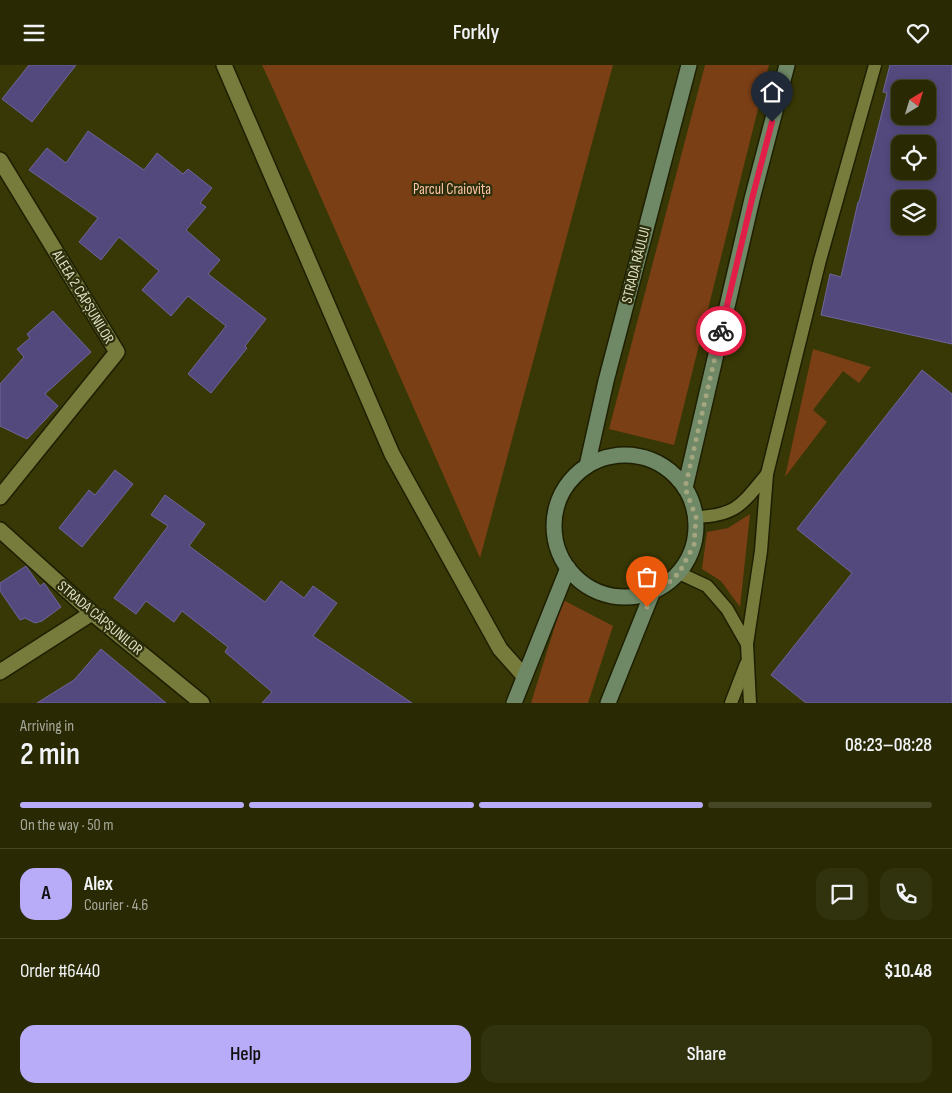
<!DOCTYPE html>
<html lang="en">
<head>
<meta charset="utf-8">
<style>
  :root { --surface:#292a04; --page:#31320e; --text:#f1f3f6; --muted:#a5a79a; --line:#454626; --accent:#b8abf7 }
  body { margin:0; font-family:"Sofia Sans Condensed",sans-serif; background:var(--page); color:var(--text); height:100vh; display:flex; flex-direction:column; font-size:19px; white-space:nowrap }
  * { box-sizing:border-box; margin:0 }
  p { font-size:16px; color:var(--muted) }
  .icon { flex:none; width:28px; height:28px; fill:none; stroke:currentColor; stroke-width:2; stroke-linecap:round; stroke-linejoin:round }
  .map { position:relative; height:638px; overflow:hidden }
  .sheet { display:flex; flex-direction:column; background:var(--surface); flex:1 }
  .sheet>* { flex:none }
  .needle { width:32px; rotate:38deg }
  .buttons { position:absolute; left:891px; top:15px; display:grid; gap:10px }
  .buttons a { display:grid; place-items:center; width:45px; height:45px; border-radius:10px; background:var(--surface); box-shadow:0 2px 8px #0003,0 0 0 1px var(--line); font-size:25px }
  .pin { position:absolute; display:grid; place-items:center; width:42px; height:42px; color:#fff; margin:-51px -21px; border-radius:50% 50% 50% 0; rotate:-45deg; box-shadow:0 0 5px #0007 }
  .pin .icon { rotate:45deg }
  .courier { position:absolute; display:grid; place-items:center; width:50px; height:50px; margin:-25px; border:4px solid #e11d48; border-radius:50%; background:#fff; color:#222; box-shadow:0 1px 6px #0007 }
  .summary em { font-style:normal; font-weight:600 }
  .summary div { display:flex; flex-direction:column-reverse }
  .summary { display:flex; align-items:center; justify-content:space-between; height:85px; padding:0 20px }
  h1 { font-size:32px; font-weight:600; line-height:38px }
  .bar { display:grid; grid-template-columns:repeat(4,1fr); gap:8px 5px; align-content:center; height:60px; padding:0 20px }
  .bar i { height:6px; border-radius:4px; background:var(--line) }
  .bar .selected { background:var(--accent) }
  .bar p { grid-column:span 4 }
  .line { display:flex; align-items:center; gap:12px; padding:0 20px; border-top:1px solid var(--line) }
  .line div { flex:1 }
  .round { display:grid; place-items:center; flex:none; width:52px; height:52px; border-radius:15px; background:var(--page) }
  .primary-button { display:flex; gap:10px; margin-top:auto; padding:10px 20px }
  .primary-button a { flex:1; height:58px; border-radius:15px; background:var(--accent); color:#111; font-size:20px; font-weight:600; line-height:58px; text-align:center }
  .primary-button a+a { background:var(--page); color:var(--text) }
  header { display:flex; justify-content:space-between; align-items:center; height:65px; padding:0 20px; background:var(--surface); font-size:22px; font-weight:600 }
  .map>svg:first-child { display:block }
  .green { fill:#7b3f15 }
  .building { fill:#53497d; stroke:#6e659c; fill-rule:evenodd }
  .lines { fill:none; stroke-linecap:round; stroke-linejoin:round }
  .lane-casing { stroke:#1e1f00; stroke-width:15 }
  .street-casing { stroke:#1e1f00; stroke-width:18 }
  .secondary-casing { stroke:#1e1f00; stroke-width:18 }
  .lane { stroke:#777b3c; stroke-width:12 }
  .street { stroke:#777b3c; stroke-width:15 }
  .secondary { stroke:#6f8866; stroke-width:15 }
  .done { stroke:#a4a67f; stroke-width:5; stroke-dasharray:0 9 }
  .route { stroke:#e11d48; stroke-width:6 }
  .labels { text-anchor:middle; dominant-baseline:central; stroke-width:4.5; stroke-linejoin:round; paint-order:stroke }
  .park-label { font-size:15px; fill:#fec5a4; stroke:#2c2e0c }
  .street-label { font-size:15px; fill:#dee1c1; stroke:#2c2e0c }
</style>
</head>
<body>
<header><svg class="icon" aria-label="menu" viewBox="0 0 24 24"><path d="M4 6h16M4 12h16M4 18h16"/></svg>Forkly<svg class="icon" aria-label="heart" viewBox="0 0 24 24"><path d="M12 20l-8-8c-3-5 5-10 8-4 3-6 11-1 8 4z"/></svg></header>
<div class="map">
<svg width="952" height="638" viewBox="0 0 952 638">
  <rect width="100%" height="100%" fill="#373805"/>
  <g class="green">
    <path d="M262 0H613L480 493 270 17Z"/>
    <path d="M705 0H769L674 380 609 364Z"/>
    <path d="M813 284 871 302 859 318 843 306 813 345 827 357 785 412Z"/>
    <path d="M750 449 740 542 721 516 702 504 707 467 728 463Z"/>
    <path d="M563 535 613 561 588 638H531Z"/>
  </g>
  <g class="building">
    <path d="M29 0H76L32 57 2 34Z"/>
    <path d="M890 0H952V279L821 250 830 209 841 212 858 137H859L887 28 883 27ZM900 24H928V51H900ZM900 79H928V106H900ZM900 134H928V161H900Z"/>
    <path d="M88 66 144 105 157 88 183 109 188 104 212 123 200 138 206 142 186 165 220 195 208 209 266 254 245 281 247 283 211 328 188 309 226 261 188 231 171 251 142 225 159 206 119 172 101 195 79 177 98 153 29 105 47 83 66 98Z"/>
    <path d="M53 246 91 287 45 329 58 341 27 374 0 361V319L24 292 17 284 30 273 27 269Z"/>
    <path d="M922 305 952 329V638H806L771 610 852 508 797 464Z"/>
    <path d="M115 405 133 419 82 482 59 463 89 425 95 430Z"/>
    <path d="M165 430 205 459 189 481 265 537 281 516 304 533 313 521 337 538 313 571 412 638H262L272 627 225 587 228 582 182 546 174 557 146 536 136 549 114 533 168 461 151 450Z"/>
    <path d="M26 501 40 521 44 518 61 542 42 556 35 558 25 553 20 555 0 526V518Z"/>
    <path d="M101 584 166 638H37L74 615Z"/>
  </g>
  <g class="lines">
    <g class="lane-casing">
      <g id="lane">
        <path d="M696 452C737 451 743 438 767 409"/>
        <path d="M679 508 707 521 727 544 747 579"/>
        <path d="M731 638 746 599"/>
        <path d="M750 638 747 579 761 486 767 409 820 195 875 0"/>
      </g>
    </g>
    <g class="street-casing">
      <g id="street">
        <path d="M224 0 392 389 500 584 524 611"/>
        <path d="M0 95 117 287 0 432"/>
        <path d="M0 465 92 548 202 638"/>
        <path d="M0 607 92 548"/>
      </g>
    </g>
    <g class="secondary-casing">
      <g id="secondary">
        <circle cx="625" cy="461" r="71"/>
        <path d="M587 401 606 316 689 0"/>
        <path d="M685 423 752 134 787 0"/>
        <path d="M514 638 568 503"/>
        <path d="M608 638 653 526"/>
      </g>
    </g>
    <use href="#lane" class="lane"/>
    <use href="#street" class="street"/>
    <use href="#secondary" class="secondary"/>
  </g>
  <g class="lines">
    <path class="done" d="M647 542 654 526 667 519 679 508 694 480 696 452 685 423 721 266"/>
    <path class="route" d="M721 266 752 134 772 57"/>
  </g>
  <g class="labels">
    <g class="park-label">
      <text x="452" y="124">Parcul Craiovița</text>
    </g>
    <g class="street-label">
      <text transform="translate(636 200) rotate(-76)">STRADA RÂULUI</text>
      <text transform="translate(83 232) rotate(59)">ALEEA 2 CĂPȘUNILOR</text>
      <text transform="translate(100 553) rotate(40)">STRADA CĂPȘUNILOR</text>
    </g>
  </g>
</svg>
<div class="buttons">
<a><svg class="needle" viewBox="-14 -14 28 28"><path d="M0-13l5 13h-10z" fill="#e53935"/><path d="M0 13l5-13h-10z" fill="#a5a79a"/></svg></a>
<a><svg class="icon" aria-label="locate" viewBox="0 0 24 24"><circle cx="12" cy="12" r="6"/><path d="M12 2v4M12 18v4M2 12h4M18 12h4"/></svg></a>
<a><svg class="icon" aria-label="layers" viewBox="0 0 24 24"><path d="M12 4l9 5-9 5-9-5zM3 14l9 5 9-5"/></svg></a>
</div>
<div class="pin" style="left:647px;top:542px;background:#ea580c"><svg class="icon" aria-label="bag" viewBox="0 0 24 24"><path d="M5 8h14l-1 12H6zM9 8a3 3 0 0 1 6 0"/></svg></div>
<div class="pin" style="left:772px;top:57px;background:#1f2937"><svg class="icon" aria-label="home" viewBox="0 0 24 24"><path d="M3 11l9-7 9 7M6 9v11h12V9"/></svg></div>
<div class="courier" style="left:721px;top:266px"><svg class="icon" aria-label="bike" viewBox="0 0 24 24"><circle cx="6" cy="16" r="4"/><circle cx="18" cy="16" r="4"/><path d="M6 16l4-8h5l3 8M10 8l3 8H6M13 5h3"/></svg></div>
</div>
<section class="sheet">
<div class="summary"><div><h1>2 min</h1><p>Arriving in</p></div><em>08:23–08:28</em></div>
<div class="bar"><i class="selected"></i><i class="selected"></i><i class="selected"></i><i></i><p>On the way · 50 m</p></div>
<div class="line" style="height:90px"><b class="round" style="background:var(--accent);color:#111">A</b><div><b>Alex</b><p>Courier · 4.6</p></div><a class="round"><svg class="icon" aria-label="chat" viewBox="0 0 24 24"><path d="M4 5h16v11H9l-5 4z"/></svg></a><a class="round"><svg class="icon" aria-label="phone" viewBox="0 0 24 24"><path d="M5 4h4l2 5-3 2q2 4 5 5l2-3 5 2v4C11 20 4 13 5 4z"/></svg></a></div>
<div class="line" style="height:65px"><div>Order #6440</div><b>$10.48</b></div>
<div class="primary-button"><a>Help</a><a>Share</a></div>
</section>
</body>
</html>
